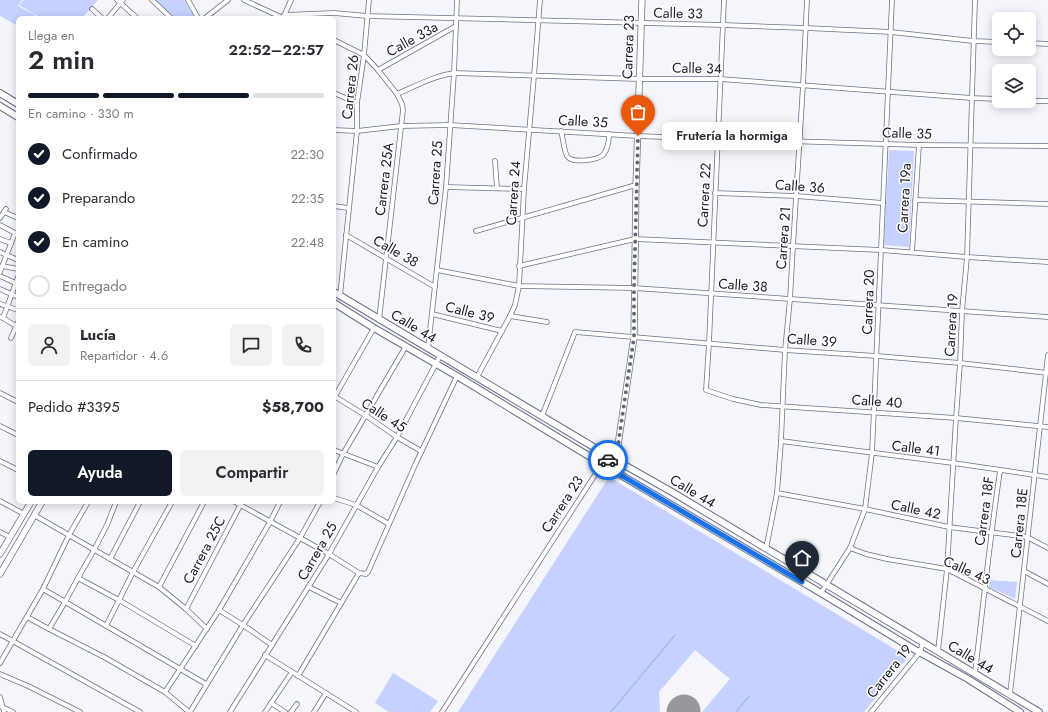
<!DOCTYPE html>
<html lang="es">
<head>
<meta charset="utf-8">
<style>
  :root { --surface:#fff; --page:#f2f2f3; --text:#2b2b33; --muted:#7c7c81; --line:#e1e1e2; --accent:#111827 }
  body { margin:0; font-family:Jost,sans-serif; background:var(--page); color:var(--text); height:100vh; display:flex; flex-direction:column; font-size:15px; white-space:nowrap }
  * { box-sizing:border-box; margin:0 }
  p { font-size:13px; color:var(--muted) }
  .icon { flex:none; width:22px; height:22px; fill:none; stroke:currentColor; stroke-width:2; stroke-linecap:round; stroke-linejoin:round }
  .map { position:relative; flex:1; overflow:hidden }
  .panel { position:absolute; left:16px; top:16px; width:320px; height:488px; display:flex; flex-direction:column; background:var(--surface); border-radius:6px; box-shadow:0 2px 10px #0003 }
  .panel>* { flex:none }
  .controls { position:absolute; left:992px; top:12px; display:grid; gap:8px }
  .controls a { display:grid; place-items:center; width:44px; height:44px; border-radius:6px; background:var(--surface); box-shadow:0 2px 10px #0003; font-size:20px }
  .pin { position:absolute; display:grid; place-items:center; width:34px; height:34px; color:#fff; margin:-41px -17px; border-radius:50% 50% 50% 0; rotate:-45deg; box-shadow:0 0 4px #0007 }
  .pin .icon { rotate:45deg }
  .courier { position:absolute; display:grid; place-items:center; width:40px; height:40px; margin:-20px; border:3px solid #1a73e8; border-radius:50%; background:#fff; color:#222; box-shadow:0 1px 5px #0007 }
  .bubble { position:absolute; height:28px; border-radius:6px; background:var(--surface); box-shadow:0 2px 10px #0003; font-size:13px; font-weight:600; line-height:28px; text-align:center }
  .head em { font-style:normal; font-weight:600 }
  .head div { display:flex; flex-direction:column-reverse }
  .head { display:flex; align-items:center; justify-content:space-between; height:68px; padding:0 12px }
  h1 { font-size:26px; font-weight:600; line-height:30px }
  .bar { display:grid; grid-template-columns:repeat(4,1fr); gap:6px 4px; align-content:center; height:48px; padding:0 12px }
  .bar i { height:5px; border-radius:3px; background:var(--line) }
  .bar .selected { background:var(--accent) }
  .bar p { grid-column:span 4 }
  .line { display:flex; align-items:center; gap:10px; padding:0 12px; border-top:1px solid var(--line) }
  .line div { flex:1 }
  .round { display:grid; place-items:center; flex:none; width:42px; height:42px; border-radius:6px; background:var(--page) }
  ol { padding:0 12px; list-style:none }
  li { display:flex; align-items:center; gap:12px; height:44px }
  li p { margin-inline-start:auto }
  li .icon { padding:4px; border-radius:50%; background:var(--accent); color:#fff; stroke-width:4 }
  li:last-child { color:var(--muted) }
  li i { width:22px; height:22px; border:2px solid var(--line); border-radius:50% }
  .button { display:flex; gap:8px; margin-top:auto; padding:8px 12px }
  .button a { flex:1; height:46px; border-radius:6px; background:var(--accent); color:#fff; font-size:16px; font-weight:600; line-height:46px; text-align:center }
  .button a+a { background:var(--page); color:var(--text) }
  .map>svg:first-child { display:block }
  .green { fill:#c5d1ff }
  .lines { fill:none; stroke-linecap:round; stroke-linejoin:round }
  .stream { stroke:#a8b9fa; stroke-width:1.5 }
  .runway { stroke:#96989e; stroke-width:33 }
  .street-casing { stroke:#6b7186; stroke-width:5.5 }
  .secondary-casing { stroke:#6b7186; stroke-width:7 }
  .primary-casing { stroke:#6b7186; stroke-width:8 }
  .street { stroke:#fff; stroke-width:4 }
  .secondary { stroke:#fff; stroke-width:5.5 }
  .primary { stroke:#fff; stroke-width:6 }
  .done { stroke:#65686f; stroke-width:4; stroke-dasharray:0 7.2 }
  .route { stroke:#1a73e8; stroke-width:5 }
  .labels { text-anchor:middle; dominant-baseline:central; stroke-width:3; stroke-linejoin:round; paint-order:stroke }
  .street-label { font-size:14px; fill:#181b23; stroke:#fff }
</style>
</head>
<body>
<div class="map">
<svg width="1048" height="712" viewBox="0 0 1048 712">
  <rect width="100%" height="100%" fill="#f5f6fb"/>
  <g class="green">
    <path d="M0 0H22L18 6 35 15 33 18H18V26L0 16Z"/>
    <path d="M24 0H98L83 17 84 18H41L19 5Z"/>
    <path d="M155 0H184L195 18H174Z"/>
    <path d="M889 150 914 151 909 247 884 245Z"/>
    <path d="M609 477 908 657 864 712H702L730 679 695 650 659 692 660 712H458Z"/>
    <path d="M989 580 1017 582 1015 599 989 587Z"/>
    <path d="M393 673 438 701 430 712H389L375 703Z"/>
  </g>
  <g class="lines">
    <g class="stream">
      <path d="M611 712 675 635"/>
      <path d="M736 712 749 696"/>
    </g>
    <path class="runway" d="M683 712 684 711"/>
    <g class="street-casing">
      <g id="street">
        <path d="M117 0 137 18"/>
        <path d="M152 0 171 18"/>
        <path d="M188 0 198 18"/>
        <path d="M244 0 283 18"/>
        <path d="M724 0 709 343 706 390 733 399 761 405 956 418 1048 427"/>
        <path d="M92 9 102 18"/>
        <path d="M284 15 334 13 367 16 723 25 806 28 891 32 973 41 999 42"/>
        <path d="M284 16 291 0"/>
        <path d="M108 18 123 0"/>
        <path d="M205 18 228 0"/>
        <path d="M334 40 364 55 378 70 397 94 402 104 403 110 379 320"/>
        <path d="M1029 43 1048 44"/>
        <path d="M378 70 456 26"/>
        <path d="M334 93 357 103"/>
        <path d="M397 94C416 86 434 76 454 73L639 79H720L972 98 999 99"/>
        <path d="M1029 101H1048"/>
        <path d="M334 130 357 131 401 126 450 125 638 136 718 139 919 145 1048 146"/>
        <path d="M561 131C563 138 564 151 567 156 572 164 597 160 603 155 608 149 609 141 609 134"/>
        <path d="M495 161 497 188"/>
        <path d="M446 187 524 189"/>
        <path d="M715 193 796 196 883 203"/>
        <path d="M915 200 1048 204"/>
        <path d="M334 206 348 208"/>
        <path d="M4 212 18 218"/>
        <path d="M0 218 6 209"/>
        <path d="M0 225 15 233"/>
        <path d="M476 231 636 185"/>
        <path d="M346 235 435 287"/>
        <path d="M0 239 11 243"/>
        <path d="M0 252 18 260"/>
        <path d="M912 252 919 145"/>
        <path d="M2 266 18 269"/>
        <path d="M519 266 635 239 881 250 967 257 1048 262"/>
        <path d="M437 270 519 286 634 288 1048 317"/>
        <path d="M0 272 15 233 18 234"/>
        <path d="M0 276 18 284"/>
        <path d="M0 289 18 297"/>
        <path d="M340 296 357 131V103L364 55 369 0"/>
        <path d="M0 304 18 310"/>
        <path d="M432 314 502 331"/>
        <path d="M510 316 547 322"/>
        <path d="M0 317 3 318 18 277"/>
        <path d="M3 318 16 326"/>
        <path d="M11 338 18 322"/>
        <path d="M428 348 446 187 454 73 457 0"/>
        <path d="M477 377 510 316 515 305 519 286 524 189 534 76 540 0"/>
        <path d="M0 393 18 402"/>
        <path d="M334 396 365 415 397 437 421 451"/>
        <path d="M334 398 374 328"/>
        <path d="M542 416 575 332 785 350 877 356 960 363 1048 373"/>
        <path d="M0 426 18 435"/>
        <path d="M781 441 953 463 1048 477"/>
        <path d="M334 450 378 467"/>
        <path d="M0 461 18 470"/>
        <path d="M334 473 343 454 406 346"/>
        <path d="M777 493 865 509 949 527 1027 537 1048 548"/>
        <path d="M334 498 356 505 389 524"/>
        <path d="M0 501 24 514"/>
        <path d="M235 502 329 554 359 573 366 574 368 572 416 463 457 376"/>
        <path d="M34 515 159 587 186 609 207 629"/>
        <path d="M0 532 10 537"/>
        <path d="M850 548 866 554 887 559 947 569 1048 621"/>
        <path d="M766 549 777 493 781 441 785 350 790 299 793 246 803 85 807 0"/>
        <path d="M110 559 140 502"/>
        <path d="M1024 571 1048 584"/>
        <path d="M78 578 119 600 196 646"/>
        <path d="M159 587 204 502"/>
        <path d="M309 587 341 603"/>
        <path d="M43 589 206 684"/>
        <path d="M821 593 850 548 865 509 872 453 892 0"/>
        <path d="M186 609 242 502"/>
        <path d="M219 610 243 625 272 645"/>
        <path d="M27 617 49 629 104 657 165 692 189 712"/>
        <path d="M106 626 133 572 172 502"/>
        <path d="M49 629 65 602 78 578 94 550 107 525 116 502"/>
        <path d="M0 634 140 712"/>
        <path d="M938 651 947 569 956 418 960 363 962 311 967 257 975 0"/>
        <path d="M265 655 356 712"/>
        <path d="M0 663 43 589 69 535 88 502"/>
        <path d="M975 673C983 606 990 538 1000 471"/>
        <path d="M0 674 28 686 80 712"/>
        <path d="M298 676 359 573"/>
        <path d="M165 692 219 610 270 522 280 502"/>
        <path d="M1010 694 1048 355"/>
        <path d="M0 697 4 712"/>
        <path d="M271 703 285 712"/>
        <path d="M2 707 13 712"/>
        <path d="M190 712 243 625 300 538 320 502"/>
        <path d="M230 712 329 554 378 467 397 437 440 356"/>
        <path d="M265 712 292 672"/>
        <path d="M291 712 297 704"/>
        <path d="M314 712 326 693"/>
        <path d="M442 712 602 464"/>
        <path d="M871 712 920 652 923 643"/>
      </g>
    </g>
    <g class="secondary-casing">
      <g id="secondary">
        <path d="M602 464 612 458 618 445 634 337 636 185 642 0"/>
        <path d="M0 554 31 502"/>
        <path d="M0 574 42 502"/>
      </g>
    </g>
    <g class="primary-casing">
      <g id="primary">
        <path d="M0 93 18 104"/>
        <path d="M0 106 18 117"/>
        <path d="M334 292 612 458 672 492 1039 712"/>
        <path d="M334 303 374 328 457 376 602 464 821 593 912 648 968 679 1020 712"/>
      </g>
    </g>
    <use href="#street" class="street"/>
    <use href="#secondary" class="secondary"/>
    <use href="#primary" class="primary"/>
  </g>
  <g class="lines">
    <path class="done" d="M608 460 612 458 618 445 634 337V288L638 136"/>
    <path class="route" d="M608 460 602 464 802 582"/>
  </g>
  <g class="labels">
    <g class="street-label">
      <text transform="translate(678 13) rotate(1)">Calle 33</text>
      <text transform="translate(412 39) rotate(-29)">Calle 33a</text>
      <text transform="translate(628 47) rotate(-88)">Carrera 23</text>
      <text transform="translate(697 68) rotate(1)">Calle 34</text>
      <text transform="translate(350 87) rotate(-84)">Carrera 26</text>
      <text transform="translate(583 121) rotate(3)">Calle 35</text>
      <text transform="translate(907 133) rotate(2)">Calle 35</text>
      <text transform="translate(435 173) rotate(-86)">Carrera 25</text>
      <text transform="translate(384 179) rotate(-83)">Carrera 25A</text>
      <text transform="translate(800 186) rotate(4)">Calle 36</text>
      <text transform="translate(513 193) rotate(-86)">Carrera 24</text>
      <text transform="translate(704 195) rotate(-87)">Carrera 22</text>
      <text transform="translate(904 198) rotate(-87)">Carrera 19a</text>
      <text transform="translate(783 238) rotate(-86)">Carrera 21</text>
      <text transform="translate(396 251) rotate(30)">Calle 38</text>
      <text transform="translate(743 285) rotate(4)">Calle 38</text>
      <text transform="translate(868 302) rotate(-88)">Carrera 20</text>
      <text transform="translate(470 312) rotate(14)">Calle 39</text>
      <text transform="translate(951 325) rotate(-87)">Carrera 19</text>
      <text transform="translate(414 326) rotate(31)">Calle 44</text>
      <text transform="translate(812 340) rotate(4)">Calle 39</text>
      <text transform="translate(877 401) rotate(4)">Calle 40</text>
      <text transform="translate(384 415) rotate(33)">Calle 45</text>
      <text transform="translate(916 448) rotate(7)">Calle 41</text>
      <text transform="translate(693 491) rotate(31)">Calle 44</text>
      <text transform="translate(562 504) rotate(-57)">Carrera 23</text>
      <text transform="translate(916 509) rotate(12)">Calle 42</text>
      <text transform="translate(984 511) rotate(-82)">Carrera 18F</text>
      <text transform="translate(1019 523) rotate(-84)">Carrera 18E</text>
      <text transform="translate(204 550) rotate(-62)">Carrera 25C</text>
      <text transform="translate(317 551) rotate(-60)">Carrera 25</text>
      <text transform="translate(967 570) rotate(24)">Calle 43</text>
      <text transform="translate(971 657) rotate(31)">Calle 44</text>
      <text transform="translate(889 671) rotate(-52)">Carrera 19</text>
    </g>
  </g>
</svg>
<div class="controls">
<a><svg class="icon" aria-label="locate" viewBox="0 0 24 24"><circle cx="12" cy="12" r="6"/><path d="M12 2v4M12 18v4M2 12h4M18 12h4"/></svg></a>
<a><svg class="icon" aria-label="layers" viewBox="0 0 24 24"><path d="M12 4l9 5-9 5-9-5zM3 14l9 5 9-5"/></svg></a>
</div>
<div class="pin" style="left:638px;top:136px;background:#ea580c"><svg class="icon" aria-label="bag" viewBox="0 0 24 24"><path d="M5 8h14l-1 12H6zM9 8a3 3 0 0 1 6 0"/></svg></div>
<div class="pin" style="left:802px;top:582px;background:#1f2937"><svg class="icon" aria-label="home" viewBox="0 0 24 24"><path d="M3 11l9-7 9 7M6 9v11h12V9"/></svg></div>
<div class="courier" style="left:608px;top:460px"><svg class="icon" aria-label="car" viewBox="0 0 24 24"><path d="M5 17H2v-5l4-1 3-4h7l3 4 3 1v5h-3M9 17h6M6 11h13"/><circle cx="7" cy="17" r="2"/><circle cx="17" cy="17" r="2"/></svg></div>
<div class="bubble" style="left:662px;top:122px;width:140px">Frutería la hormiga</div>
<section class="panel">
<div class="head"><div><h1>2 min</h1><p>Llega en</p></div><em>22:52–22:57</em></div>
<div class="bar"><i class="selected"></i><i class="selected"></i><i class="selected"></i><i></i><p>En camino · 330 m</p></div>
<ol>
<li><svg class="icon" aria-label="check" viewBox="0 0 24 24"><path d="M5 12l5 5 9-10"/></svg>Confirmado<p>22:30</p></li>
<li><svg class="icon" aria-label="check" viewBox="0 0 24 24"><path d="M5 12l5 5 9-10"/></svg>Preparando<p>22:35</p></li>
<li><svg class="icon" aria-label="check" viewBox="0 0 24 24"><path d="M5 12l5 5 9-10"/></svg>En camino<p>22:48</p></li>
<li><i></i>Entregado</li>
</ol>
<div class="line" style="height:72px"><a class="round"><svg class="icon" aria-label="person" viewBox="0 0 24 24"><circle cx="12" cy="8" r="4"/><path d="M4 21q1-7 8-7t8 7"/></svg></a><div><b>Lucía</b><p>Repartidor · 4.6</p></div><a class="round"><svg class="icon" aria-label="chat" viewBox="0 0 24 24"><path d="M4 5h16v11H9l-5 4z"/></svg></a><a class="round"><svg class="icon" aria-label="phone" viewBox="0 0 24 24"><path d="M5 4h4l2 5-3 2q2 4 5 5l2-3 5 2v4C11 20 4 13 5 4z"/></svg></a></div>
<div class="line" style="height:52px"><div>Pedido #3395</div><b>$58,700</b></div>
<div class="button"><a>Ayuda</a><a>Compartir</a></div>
</section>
</div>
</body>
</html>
